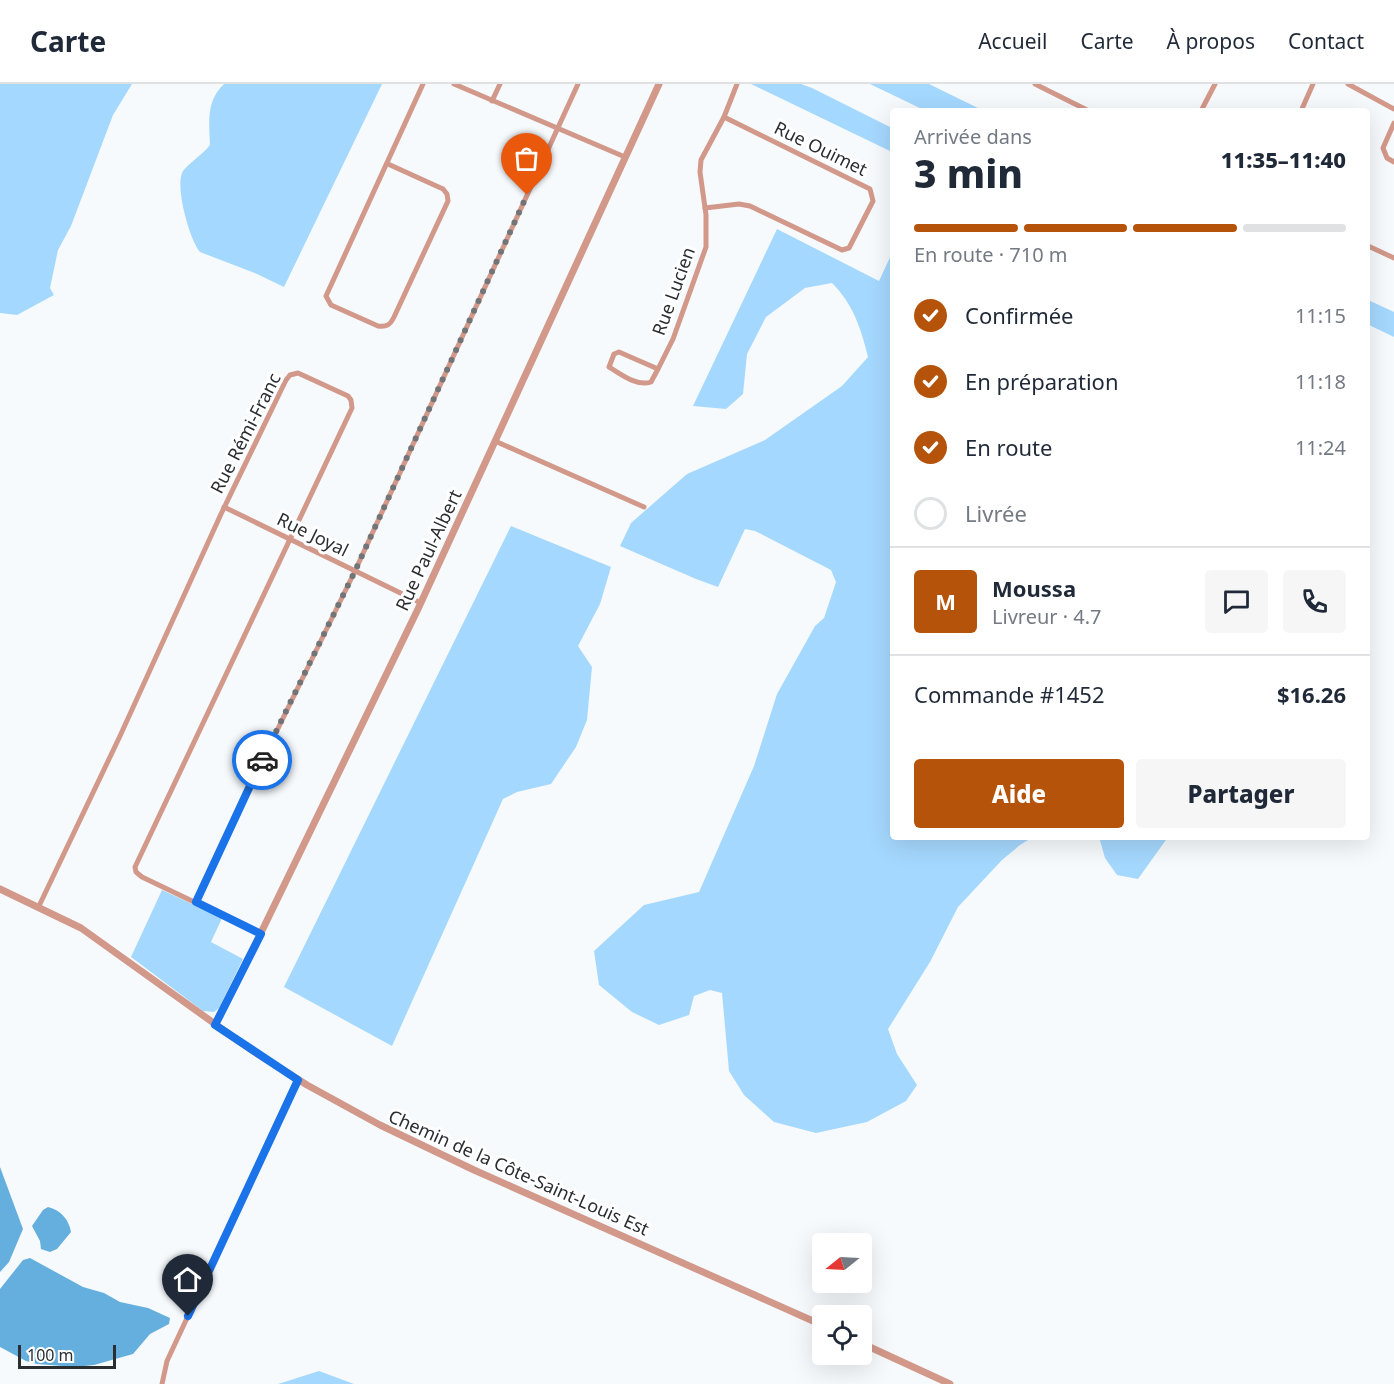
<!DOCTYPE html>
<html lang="fr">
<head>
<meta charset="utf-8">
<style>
  :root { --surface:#fff; --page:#f6f6f7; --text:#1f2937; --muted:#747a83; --line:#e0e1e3; --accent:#b45309 }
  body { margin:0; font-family:"Noto Sans",sans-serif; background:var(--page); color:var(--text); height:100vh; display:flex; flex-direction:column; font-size:22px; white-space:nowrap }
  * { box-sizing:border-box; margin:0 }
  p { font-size:20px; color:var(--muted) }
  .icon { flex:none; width:33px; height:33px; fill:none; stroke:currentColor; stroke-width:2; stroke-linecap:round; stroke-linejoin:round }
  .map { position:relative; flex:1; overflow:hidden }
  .drawer { position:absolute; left:890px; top:24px; width:480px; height:732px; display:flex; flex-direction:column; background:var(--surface); border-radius:6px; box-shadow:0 6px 24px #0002 }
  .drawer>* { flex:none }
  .needle { width:39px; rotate:252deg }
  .tools { position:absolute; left:812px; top:1149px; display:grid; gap:12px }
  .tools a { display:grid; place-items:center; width:60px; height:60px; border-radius:6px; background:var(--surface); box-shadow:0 6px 24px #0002; font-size:30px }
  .scale { position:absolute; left:18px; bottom:15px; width:98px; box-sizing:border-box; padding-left:6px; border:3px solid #2a2e31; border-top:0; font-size:16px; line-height:21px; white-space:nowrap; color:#2a2e31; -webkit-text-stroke:4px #fff; paint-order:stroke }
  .pin { position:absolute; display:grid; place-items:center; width:51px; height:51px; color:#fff; margin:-62px -26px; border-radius:50% 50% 50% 0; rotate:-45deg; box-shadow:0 0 6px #0007 }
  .pin .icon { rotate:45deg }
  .courier { position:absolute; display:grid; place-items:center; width:60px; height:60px; margin:-30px; border:4px solid #1a73e8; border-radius:50%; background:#fff; color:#222; box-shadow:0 2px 8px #0007 }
  .headline em { font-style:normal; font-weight:800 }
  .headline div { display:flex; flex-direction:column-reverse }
  .headline { display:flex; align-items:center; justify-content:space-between; height:102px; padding:0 24px }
  h1 { font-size:39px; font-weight:800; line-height:45px }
  .bar { display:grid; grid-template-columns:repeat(4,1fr); gap:9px 6px; align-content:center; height:72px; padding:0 24px }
  .bar i { height:8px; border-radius:4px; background:var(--line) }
  .bar .active { background:var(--accent) }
  .bar p { grid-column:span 4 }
  .line { display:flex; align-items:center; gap:15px; padding:0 24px; border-top:2px solid var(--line) }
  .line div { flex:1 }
  .round { display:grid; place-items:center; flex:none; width:63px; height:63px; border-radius:6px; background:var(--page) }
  ol { padding:0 24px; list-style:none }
  li { display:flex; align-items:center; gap:18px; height:66px }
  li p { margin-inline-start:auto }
  li .icon { padding:6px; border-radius:50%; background:var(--accent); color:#fff; stroke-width:4 }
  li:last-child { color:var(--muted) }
  li i { width:33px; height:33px; border:3px solid var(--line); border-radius:50% }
  .cta { display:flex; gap:12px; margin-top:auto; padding:12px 24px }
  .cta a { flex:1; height:69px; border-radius:6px; background:var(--accent); color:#fff; font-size:24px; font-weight:800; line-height:69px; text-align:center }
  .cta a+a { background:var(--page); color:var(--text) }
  header { display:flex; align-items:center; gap:36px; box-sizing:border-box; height:84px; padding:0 30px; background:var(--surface); border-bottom:2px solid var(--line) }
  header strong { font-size:28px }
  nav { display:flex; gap:33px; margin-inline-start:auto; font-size:21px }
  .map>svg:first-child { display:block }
  .green { fill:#a5d8fe }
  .water { fill:#64afde }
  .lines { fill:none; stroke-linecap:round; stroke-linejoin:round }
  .minor { stroke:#d29889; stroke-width:5 }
  .tertiary { stroke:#d29889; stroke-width:7 }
  .done { stroke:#717578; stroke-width:6; stroke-dasharray:0 10.8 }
  .route { stroke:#1a73e8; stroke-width:8 }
  .labels { text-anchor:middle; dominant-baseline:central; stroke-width:6; stroke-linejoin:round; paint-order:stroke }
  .street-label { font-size:18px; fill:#2a2e31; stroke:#fff }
</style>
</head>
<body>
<header>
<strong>Carte</strong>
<nav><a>Accueil</a><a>Carte</a><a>À propos</a><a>Contact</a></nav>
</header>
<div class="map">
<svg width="1394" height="1300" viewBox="0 0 1394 1300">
  <rect width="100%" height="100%" fill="#f6fafd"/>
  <g class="green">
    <path d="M0 0H132L113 31 71 142 58 166 50 204 54 211 17 231 0 229Z"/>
    <path d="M224 0H382L284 203 257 190 200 168C190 157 174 101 183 87 189 79 202 71 210 61 209 38 206 17 224 0Z"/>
    <path d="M751 0H801L812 4 892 44V68Z"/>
    <path d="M870 0H929L984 27H926Z"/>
    <path d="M777 145 879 197 892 169V753H1033L1020 761 1002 776 958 823 930 878 888 945 897 970 917 1001 906 1017 867 1038 816 1049 774 1038 744 1011 729 987 722 909 710 906 694 912 689 931 659 941 632 928 599 901 594 867 644 821 699 808 754 682 777 610 815 542 824 534 836 498 831 486 755 447 745 445 718 503 696 495 620 462 631 439 687 390 765 356 842 302 868 273C861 244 853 220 832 199L805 204 766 233 747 270 743 310 726 325 693 322Z"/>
    <path d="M1366 215 1394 228V253L1367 240Z"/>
    <path d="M511 442 611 483 600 520 578 562 592 583 587 636 576 663 551 700 517 708 503 715 392 962 284 903Z"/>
    <path d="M1099 753H1168L1138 795 1117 791 1105 774Z"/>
    <path d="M162 806 222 834 211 858 243 875 219 924 214 928 203 927 131 873Z"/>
    <path d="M319 1287 354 1300H278Z"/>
  </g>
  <g class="water">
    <path d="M0 1083 23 1145 9 1178 0 1188Z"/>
    <path d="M48 1123C61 1126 69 1136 71 1148L57 1165 50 1168 41 1165 40 1157 32 1142 43 1126Z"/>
    <path d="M30 1174 83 1203 104 1209 120 1218 148 1224 170 1234 169 1240 150 1250 133 1270 94 1281 75 1283 37 1280 26 1277 0 1263V1205L23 1176Z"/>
  </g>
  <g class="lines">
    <g class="minor">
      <path d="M454 0 625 73"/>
      <path d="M1035 0 1089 27"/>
      <path d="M1348 0 1394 25"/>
      <path d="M492 17 500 0"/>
      <path d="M1201 27 1215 0"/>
      <path d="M1301 27 1313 0"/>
      <path d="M1394 39 1383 64 1387 74 1394 78"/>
      <path d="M388 80 443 105 447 110 448 117 394 233C390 241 387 243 378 242L331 221 326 212 423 0"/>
      <path d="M705 124 739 120 750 122 842 166 849 164 873 117 870 105 724 33"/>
      <path d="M1366 161 1394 174"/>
      <path d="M658 285 651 298C637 303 621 290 609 283L614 270 619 268 658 285 673 255 706 163V131L700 88 701 76 724 33 737 0"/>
      <path d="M495 357 644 423"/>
      <path d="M224 423 421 519"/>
      <path d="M196 818 265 671 355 487 578 0"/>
      <path d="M39 822 120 652 221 430 286 296 290 291 298 289 348 312 351 316 352 324 135 783 136 788 142 793 261 850"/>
      <path d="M162 1300 167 1277 298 996"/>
    </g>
    <g class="tertiary">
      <path d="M0 805 81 844 250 965 307 1001 380 1041 474 1086 822 1241"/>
      <path d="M215 941 257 857 418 525 659 0"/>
      <path d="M861 1259 950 1300"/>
    </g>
  </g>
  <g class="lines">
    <path class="done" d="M262 676 355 487 527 111"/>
    <path class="route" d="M188 1232 298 996 215 941 261 850 196 818 262 676"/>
  </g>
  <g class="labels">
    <g class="street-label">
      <text transform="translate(821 64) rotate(26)">Rue Ouimet</text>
      <text transform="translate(673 207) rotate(-70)">Rue Lucien</text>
      <text transform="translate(245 349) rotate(-63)">Rue Rémi-Franc</text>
      <text transform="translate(313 450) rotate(26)">Rue Joyal</text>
      <text transform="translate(428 466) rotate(-65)">Rue Paul-Albert</text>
      <text transform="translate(519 1088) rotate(24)">Chemin de la Côte-Saint-Louis Est</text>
    </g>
  </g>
</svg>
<div class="tools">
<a><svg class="needle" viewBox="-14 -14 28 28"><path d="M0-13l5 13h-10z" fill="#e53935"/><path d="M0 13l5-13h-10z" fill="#747a83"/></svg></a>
<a><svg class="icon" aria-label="locate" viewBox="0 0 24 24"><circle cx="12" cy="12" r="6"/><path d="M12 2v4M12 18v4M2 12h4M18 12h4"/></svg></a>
</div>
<div class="scale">100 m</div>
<div class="pin" style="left:527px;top:111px;background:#ea580c"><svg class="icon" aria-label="bag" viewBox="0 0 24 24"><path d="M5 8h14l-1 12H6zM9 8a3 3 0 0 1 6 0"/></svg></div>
<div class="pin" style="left:188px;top:1232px;background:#1f2937"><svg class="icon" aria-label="home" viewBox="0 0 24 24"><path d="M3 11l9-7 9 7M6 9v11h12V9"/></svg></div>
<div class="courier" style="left:262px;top:676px"><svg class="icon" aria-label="car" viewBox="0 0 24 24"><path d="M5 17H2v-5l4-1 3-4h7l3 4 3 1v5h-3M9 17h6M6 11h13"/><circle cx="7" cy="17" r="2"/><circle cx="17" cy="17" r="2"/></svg></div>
<section class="drawer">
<div class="headline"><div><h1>3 min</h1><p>Arrivée dans</p></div><em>11:35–11:40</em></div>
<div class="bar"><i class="active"></i><i class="active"></i><i class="active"></i><i></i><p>En route · 710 m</p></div>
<ol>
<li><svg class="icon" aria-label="check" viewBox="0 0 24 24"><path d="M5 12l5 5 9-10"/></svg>Confirmée<p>11:15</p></li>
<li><svg class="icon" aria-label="check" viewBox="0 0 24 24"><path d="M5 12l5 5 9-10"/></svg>En préparation<p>11:18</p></li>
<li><svg class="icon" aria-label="check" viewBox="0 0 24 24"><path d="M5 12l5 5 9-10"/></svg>En route<p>11:24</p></li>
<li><i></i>Livrée</li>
</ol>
<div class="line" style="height:108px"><b class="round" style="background:var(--accent);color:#fff">M</b><div><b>Moussa</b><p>Livreur · 4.7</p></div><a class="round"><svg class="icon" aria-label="chat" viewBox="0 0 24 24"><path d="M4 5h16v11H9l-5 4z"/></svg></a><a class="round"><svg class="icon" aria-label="phone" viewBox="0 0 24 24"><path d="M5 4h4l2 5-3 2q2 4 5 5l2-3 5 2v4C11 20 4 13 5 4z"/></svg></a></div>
<div class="line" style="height:78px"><div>Commande #1452</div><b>$16.26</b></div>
<div class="cta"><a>Aide</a><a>Partager</a></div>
</section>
</div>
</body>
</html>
